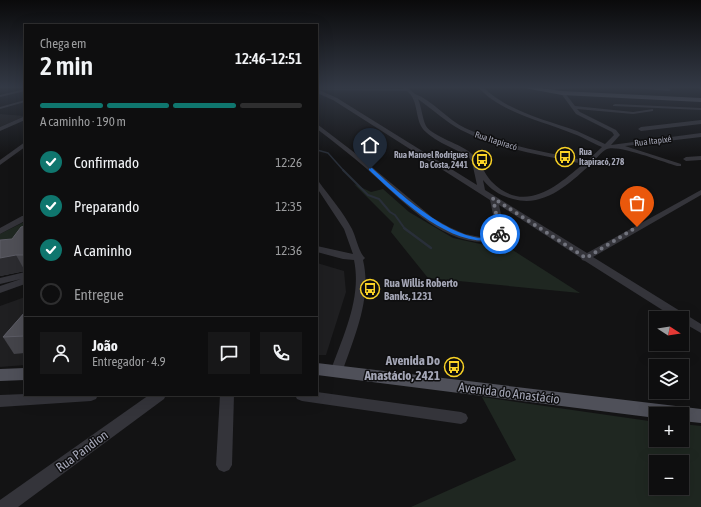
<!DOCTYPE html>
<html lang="pt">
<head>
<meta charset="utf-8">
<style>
  :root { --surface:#0e0e0f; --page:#171718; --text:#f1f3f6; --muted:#9b9c9e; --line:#2e2e2f; --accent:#0f766e }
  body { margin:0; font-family:"Asap Condensed",sans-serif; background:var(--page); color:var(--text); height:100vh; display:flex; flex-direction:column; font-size:15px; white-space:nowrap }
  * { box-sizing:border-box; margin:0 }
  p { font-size:13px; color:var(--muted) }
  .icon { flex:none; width:22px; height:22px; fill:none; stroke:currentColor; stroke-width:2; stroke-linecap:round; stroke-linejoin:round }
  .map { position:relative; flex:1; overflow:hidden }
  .details { position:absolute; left:24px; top:24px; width:294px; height:372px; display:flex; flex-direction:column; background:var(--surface); border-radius:0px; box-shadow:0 4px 16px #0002,0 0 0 1px var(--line) }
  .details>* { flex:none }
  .needle { width:26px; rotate:102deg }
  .tools { position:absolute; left:649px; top:311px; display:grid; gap:8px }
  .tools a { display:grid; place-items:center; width:40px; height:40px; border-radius:0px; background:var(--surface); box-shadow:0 4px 16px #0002,0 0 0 1px var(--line); font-size:20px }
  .pin { position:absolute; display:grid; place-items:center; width:34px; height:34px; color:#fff; margin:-41px -17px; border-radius:50% 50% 50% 0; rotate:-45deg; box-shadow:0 0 4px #0007 }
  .pin .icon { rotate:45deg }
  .courier { position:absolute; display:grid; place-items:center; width:40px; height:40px; margin:-20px; border:3px solid #1a73e8; border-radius:50%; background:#fff; color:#222; box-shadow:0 1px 5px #0007 }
  .head em { font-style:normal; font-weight:600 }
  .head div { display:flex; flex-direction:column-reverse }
  .head { display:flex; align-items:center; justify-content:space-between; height:68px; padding:0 16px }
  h1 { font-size:26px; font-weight:600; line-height:30px }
  .bar { display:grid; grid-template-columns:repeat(4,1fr); gap:6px 4px; align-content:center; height:48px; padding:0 16px }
  .bar i { height:5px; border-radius:3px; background:var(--line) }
  .bar .active { background:var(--accent) }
  .bar p { grid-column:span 4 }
  .line { display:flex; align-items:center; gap:10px; padding:0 16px; border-top:1px solid var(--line) }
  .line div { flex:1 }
  .round { display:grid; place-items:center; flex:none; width:42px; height:42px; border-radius:0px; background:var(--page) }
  ol { padding:0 16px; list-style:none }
  li { display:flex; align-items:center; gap:12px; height:44px }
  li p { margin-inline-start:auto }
  li .icon { padding:4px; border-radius:50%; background:var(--accent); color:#fff; stroke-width:4 }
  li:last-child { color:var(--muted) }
  li i { width:22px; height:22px; border:2px solid var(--line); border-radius:50% }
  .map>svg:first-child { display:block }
  .built { fill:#1f1f21 }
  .green { fill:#1f2721; fill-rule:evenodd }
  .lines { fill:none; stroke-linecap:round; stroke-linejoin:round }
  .stream-far2 { stroke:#292f39; stroke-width:1.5 }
  .stream-far1 { stroke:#292f39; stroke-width:2 }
  .stream { stroke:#292f39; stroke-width:2.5 }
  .minor { fill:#34343a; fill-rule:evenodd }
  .major { fill:#4f5059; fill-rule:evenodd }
  .wall { fill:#44444a }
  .shaded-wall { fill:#2c2c30 }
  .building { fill:#4f4f56; stroke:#5c5c65 }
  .route { fill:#1a73e8 }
  .done { stroke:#71737d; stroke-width:4; stroke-dasharray:0 7.2 }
  .labels { text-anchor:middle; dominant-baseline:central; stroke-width:3; stroke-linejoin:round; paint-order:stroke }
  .far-street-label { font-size:9px; fill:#a4a6b6; stroke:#0e0e0f }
  .far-poi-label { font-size:9px; font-weight:bold; fill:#a4a6b6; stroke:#0e0e0f; text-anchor:start }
  .poi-label { font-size:11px; font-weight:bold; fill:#a4a6b6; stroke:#0e0e0f; text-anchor:start }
  .near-poi-label { font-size:13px; font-weight:bold; fill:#a4a6b6; stroke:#0e0e0f; text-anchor:end }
  .near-street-label { font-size:13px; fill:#a4a6b6; stroke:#0e0e0f }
</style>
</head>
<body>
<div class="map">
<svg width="701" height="507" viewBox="0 0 701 507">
  <rect width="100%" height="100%" fill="#131314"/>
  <g class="built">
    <path d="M0 114 25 116 0 127Z"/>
    <path d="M317 263 344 271 346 292 326 355H317Z"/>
    <path d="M25 297V365L0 367V306Z"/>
  </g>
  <g class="green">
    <path d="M354 184 371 192 383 189 409 212 453 238 485 245 497 241 500 242 580 293 428 278 391 232 394 224Z"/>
    <path d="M22 223H25V247L0 259V234Z"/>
    <path d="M482 397 656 422V440H682V424L701 426V507H411L516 460ZM656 462H682V488H656Z"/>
  </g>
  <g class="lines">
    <path class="stream-far2" d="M317 150 328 153 344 171"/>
    <path class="stream-far1" d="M343 170 368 195 379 199 390 212 395 215 405 229"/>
    <path class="stream" d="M404 228 431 248"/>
    <g class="minor">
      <path d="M402 87H407L415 94C432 100 448 120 465 128 503 146 546 152 587 161L602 147C592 143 583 137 574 134 543 121 501 113 478 87H483C507 111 545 120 577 131 586 135 596 140 605 144L614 135 612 132 576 114 560 92H564L575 106 633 112 653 109V111L633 114 577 109 580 112 616 130 620 135 611 145 701 133V137L625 146 681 164V166H677C664 162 617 144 607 149 602 151 596 159 592 163 570 183 545 208 513 199 501 196 491 190 483 180L485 190 587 253 701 190V195L593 257 701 324V333L682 322V318H675L585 261 582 260 581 258 499 205 504 229 500 240C448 253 402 200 367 169 351 155 334 142 317 129V124L355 153 433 218 449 227 465 234 480 237 494 236 495 224 490 200 333 100 317 93 318 88 404 89ZM319 90 407 91C418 100 415 114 421 126 427 138 455 149 468 156L472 162 477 185 337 98ZM418 99C432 109 446 122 461 130 498 149 543 155 583 164 556 187 524 215 491 181 484 173 480 161 472 154 462 144 433 137 426 126 422 118 422 108 418 99Z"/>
      <path d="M559 87H581L539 91 537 90Z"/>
      <path d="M622 87H667L671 90 669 91Z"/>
      <path d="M25 89V91L0 97V95Z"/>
      <path d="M25 100V102L0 109V107Z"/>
      <path d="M615 104 701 108V110L613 106V105Z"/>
      <path d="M25 116V120L0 131V127Z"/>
      <path d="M701 120V124L641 131 638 129 641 127Z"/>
      <path d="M25 142V147L0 165V160Z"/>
      <path d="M701 156V160L686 161 683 159 686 157Z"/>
      <path d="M317 181 319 182C330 197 343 212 352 229 356 237 359 253 365 258L363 260C372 297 355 335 343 370L341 374 337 375 333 374 331 370C343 336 362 298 354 260L343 259 317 252V246L353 254 344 229 317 188Z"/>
      <path d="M22 216H25V221L0 234V228Z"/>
      <path d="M25 272V284L0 293V286L21 279 0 284V278Z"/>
      <path d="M317 392 461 412 466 414 468 418 466 422 461 424 302 401 297 399 295 395H317Z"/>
      <path d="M25 394V395H98L96 399 91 401 0 407V395Z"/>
      <path d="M149 395H166L164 399 18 507H0V500Z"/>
      <path d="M220 395H234L232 465 229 470 224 472 219 470 216 465Z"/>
    </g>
    <g class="major">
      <path d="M519 87H533L562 91 701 98V102L562 95Z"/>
      <path d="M698 87H701V90Z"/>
      <path d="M317 363 701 409V423L682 421V414H656V418L317 375Z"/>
      <path d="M25 368V380L0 381V369Z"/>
    </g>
  </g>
  <g class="wall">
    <path d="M25 226V271L0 276Z"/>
    <path d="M25 312V353L14 354 3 337Z"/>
  </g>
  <path class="shaded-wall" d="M16 255 25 271 0 276V258Z"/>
  <g class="building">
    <path d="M25 226V255H16L0 258V240L12 239 21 227Z"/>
    <path d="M25 312V336L3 337Z"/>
  </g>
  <linearGradient id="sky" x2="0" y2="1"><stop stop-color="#0a0a0b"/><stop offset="0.55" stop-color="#333945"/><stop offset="1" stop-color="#333945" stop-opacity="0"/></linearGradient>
  <rect width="701" height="158" fill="url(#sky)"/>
  <path class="route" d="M369 168H372C398 192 456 247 495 237L497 233 503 234 499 239C453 251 400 199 369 170Z"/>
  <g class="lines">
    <path class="done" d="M500 234 493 198 586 258 637 227"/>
  </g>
  <defs>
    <g id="bus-ring" transform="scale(1)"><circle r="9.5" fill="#0e0e0f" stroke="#f9d226" stroke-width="1.5"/><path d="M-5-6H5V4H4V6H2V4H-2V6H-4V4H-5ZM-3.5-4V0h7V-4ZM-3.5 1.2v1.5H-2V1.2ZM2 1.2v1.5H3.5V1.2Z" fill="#f9d226"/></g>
  </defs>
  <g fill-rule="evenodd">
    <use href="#bus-ring" x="565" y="157"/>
    <use href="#bus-ring" x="482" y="160"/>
    <use href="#bus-ring" x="370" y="289"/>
    <use href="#bus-ring" x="454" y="367"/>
  </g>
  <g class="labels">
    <g class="far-street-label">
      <text transform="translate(496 141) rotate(18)">Rua Itapiracó</text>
      <text transform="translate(653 141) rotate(-7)">Rua Itapixé</text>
    </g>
    <g class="far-poi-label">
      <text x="579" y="152">Rua<tspan x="579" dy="10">Itapiracó, 278</tspan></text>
      <text x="468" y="155" text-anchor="end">Rua Manoel Rodrigues<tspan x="468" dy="10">Da Costa, 2441</tspan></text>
    </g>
    <g class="poi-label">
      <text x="384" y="283">Rua Willis Roberto<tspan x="384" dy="13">Banks, 1231</tspan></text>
    </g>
    <g class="near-poi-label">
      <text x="440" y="360">Avenida Do<tspan x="440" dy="15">Anastácio, 2421</tspan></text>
    </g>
    <g class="near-street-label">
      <text transform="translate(509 393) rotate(7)">Avenida do Anastácio</text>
      <text transform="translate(82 451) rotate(-36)">Rua Pandion</text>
    </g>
  </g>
</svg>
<div class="tools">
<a><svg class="needle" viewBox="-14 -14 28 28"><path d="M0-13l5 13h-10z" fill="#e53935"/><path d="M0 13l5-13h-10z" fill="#9b9c9e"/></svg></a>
<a><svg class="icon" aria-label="layers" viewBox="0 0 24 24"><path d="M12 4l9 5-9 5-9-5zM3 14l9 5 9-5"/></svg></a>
<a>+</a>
<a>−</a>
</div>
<div class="pin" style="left:637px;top:227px;background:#ea580c"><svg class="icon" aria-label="bag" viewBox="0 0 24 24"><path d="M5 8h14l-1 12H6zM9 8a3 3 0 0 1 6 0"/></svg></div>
<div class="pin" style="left:370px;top:169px;background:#1f2937"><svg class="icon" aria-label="home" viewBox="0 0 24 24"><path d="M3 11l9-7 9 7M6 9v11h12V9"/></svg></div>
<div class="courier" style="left:500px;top:234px"><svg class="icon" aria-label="bike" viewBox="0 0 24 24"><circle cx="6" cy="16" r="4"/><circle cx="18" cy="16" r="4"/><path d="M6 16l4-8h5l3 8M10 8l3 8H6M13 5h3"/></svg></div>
<section class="details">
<div class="head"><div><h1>2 min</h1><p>Chega em</p></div><em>12:46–12:51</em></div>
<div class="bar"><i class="active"></i><i class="active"></i><i class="active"></i><i></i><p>A caminho · 190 m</p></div>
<ol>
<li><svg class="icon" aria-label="check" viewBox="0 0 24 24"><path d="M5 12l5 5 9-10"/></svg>Confirmado<p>12:26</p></li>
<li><svg class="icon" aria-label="check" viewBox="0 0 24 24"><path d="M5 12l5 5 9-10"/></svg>Preparando<p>12:35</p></li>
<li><svg class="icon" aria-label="check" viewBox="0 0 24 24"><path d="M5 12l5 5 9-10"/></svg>A caminho<p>12:36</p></li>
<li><i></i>Entregue</li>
</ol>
<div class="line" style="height:72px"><a class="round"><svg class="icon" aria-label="person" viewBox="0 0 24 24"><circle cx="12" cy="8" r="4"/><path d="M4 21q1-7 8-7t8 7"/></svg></a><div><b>João</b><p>Entregador · 4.9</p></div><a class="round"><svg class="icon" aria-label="chat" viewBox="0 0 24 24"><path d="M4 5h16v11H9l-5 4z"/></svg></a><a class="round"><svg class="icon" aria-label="phone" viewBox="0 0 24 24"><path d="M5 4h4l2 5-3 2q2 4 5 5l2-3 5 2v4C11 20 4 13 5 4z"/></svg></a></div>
</section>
</div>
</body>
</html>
